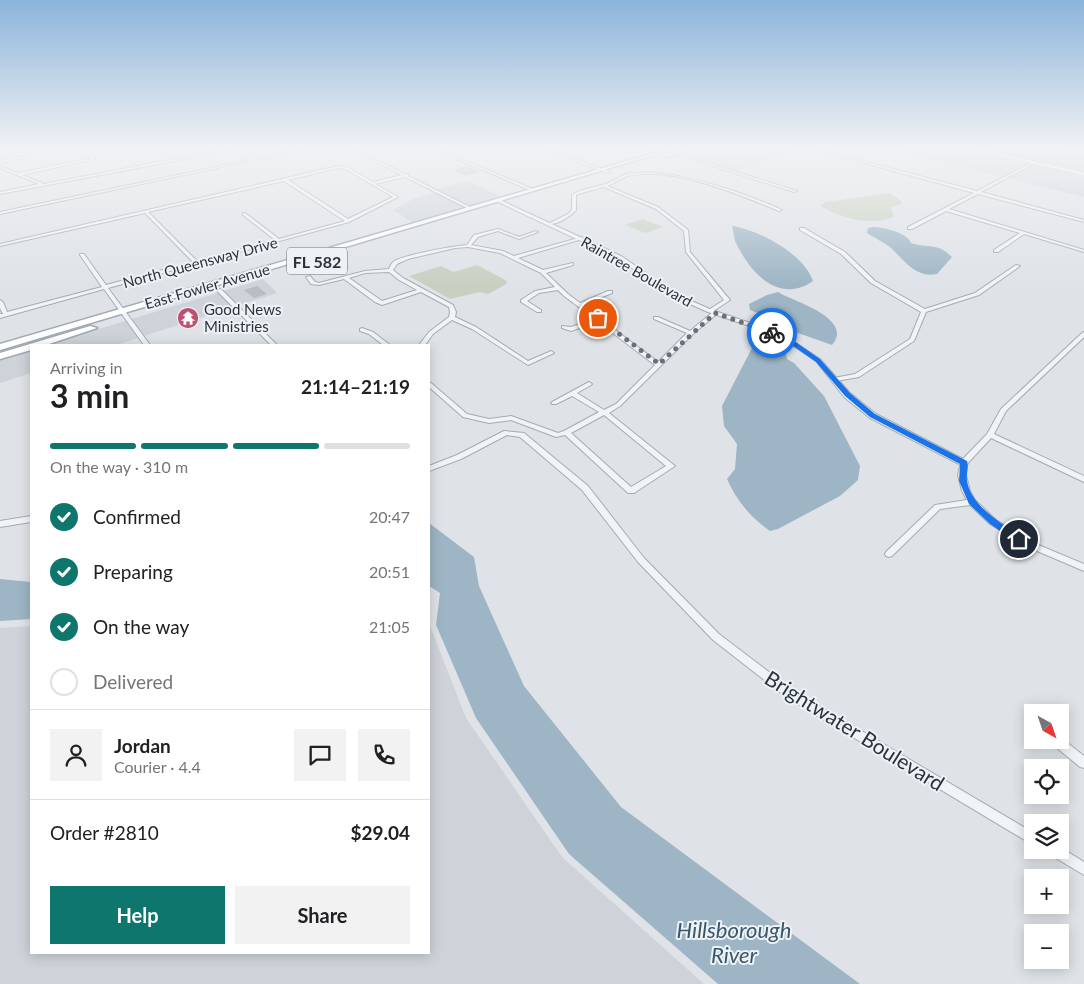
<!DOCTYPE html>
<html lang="en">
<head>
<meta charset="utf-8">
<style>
  :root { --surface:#fff; --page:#f2f2f2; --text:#202124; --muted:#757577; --line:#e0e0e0; --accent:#0f766e }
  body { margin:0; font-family:Lato,sans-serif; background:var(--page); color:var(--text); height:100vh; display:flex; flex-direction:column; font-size:19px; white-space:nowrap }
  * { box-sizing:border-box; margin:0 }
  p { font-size:16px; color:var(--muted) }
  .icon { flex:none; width:28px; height:28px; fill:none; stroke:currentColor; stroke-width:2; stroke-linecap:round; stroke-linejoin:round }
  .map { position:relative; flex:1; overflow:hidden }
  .details { position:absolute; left:30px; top:344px; width:400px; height:610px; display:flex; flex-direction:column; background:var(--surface); border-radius:0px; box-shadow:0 2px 12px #0003 }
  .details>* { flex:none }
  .needle { width:32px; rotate:140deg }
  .controls { position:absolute; left:1024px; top:704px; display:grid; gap:10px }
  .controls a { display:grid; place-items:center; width:45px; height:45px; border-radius:0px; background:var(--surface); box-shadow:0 2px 12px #0003; font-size:25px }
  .pin { position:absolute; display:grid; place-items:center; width:42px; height:42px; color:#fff; margin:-21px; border:2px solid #fff; border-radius:50%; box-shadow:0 1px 5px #0007 }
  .courier { position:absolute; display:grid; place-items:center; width:50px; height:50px; margin:-25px; border:4px solid #1a73e8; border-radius:50%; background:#fff; color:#222; box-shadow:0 1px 6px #0007 }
  .overview em { font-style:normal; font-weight:700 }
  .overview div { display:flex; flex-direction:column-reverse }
  .overview { display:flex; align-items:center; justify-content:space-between; height:85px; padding:0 20px }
  h1 { font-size:32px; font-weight:700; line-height:38px }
  .bar { display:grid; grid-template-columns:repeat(4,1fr); gap:8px 5px; align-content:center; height:60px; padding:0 20px }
  .bar i { height:6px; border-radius:4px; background:var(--line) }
  .bar .active { background:var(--accent) }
  .bar p { grid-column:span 4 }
  .line { display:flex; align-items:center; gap:12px; padding:0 20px; border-top:1px solid var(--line) }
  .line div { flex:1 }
  .round { display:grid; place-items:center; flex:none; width:52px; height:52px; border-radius:0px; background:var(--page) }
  ol { padding:0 20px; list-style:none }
  li { display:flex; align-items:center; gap:15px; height:55px }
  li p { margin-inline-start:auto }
  li .icon { padding:5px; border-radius:50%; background:var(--accent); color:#fff; stroke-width:4 }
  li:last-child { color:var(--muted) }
  li i { width:28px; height:28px; border:2px solid var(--line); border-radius:50% }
  .primary-button { display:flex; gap:10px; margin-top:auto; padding:10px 20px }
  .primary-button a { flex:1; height:58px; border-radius:0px; background:var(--accent); color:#fff; font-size:20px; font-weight:700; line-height:58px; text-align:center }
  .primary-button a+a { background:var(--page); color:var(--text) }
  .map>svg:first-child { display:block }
  .built { fill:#cdd3d9 }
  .green { fill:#c7d0c1 }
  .water { fill:#9db5c4 }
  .building { fill:#b7bdc3 }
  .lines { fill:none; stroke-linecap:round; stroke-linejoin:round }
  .minor-casing { stroke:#a5abb1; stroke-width:2 }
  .tertiary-casing { stroke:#a5abb1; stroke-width:2 }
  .primary-casing { stroke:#a0a9b2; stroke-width:3 }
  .minor { fill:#f1f4f6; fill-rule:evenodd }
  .tertiary { fill:#f1f4f6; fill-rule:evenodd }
  .secondary { fill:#fff; fill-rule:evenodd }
  .primary { fill:#fff; fill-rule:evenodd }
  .route { fill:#1a73e8 }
  .done { stroke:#697178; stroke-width:5; stroke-dasharray:0 9 }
  .labels { text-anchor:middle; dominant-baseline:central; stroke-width:4; stroke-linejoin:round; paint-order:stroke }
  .far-street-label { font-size:15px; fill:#2a333d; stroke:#eef2f5 }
  .far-poi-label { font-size:15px; fill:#2a333d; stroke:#eef2f5; text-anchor:start }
  .shield { fill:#eef2f5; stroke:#656c74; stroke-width:1 }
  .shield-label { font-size:16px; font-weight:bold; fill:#2a333d }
  .near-street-label { font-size:21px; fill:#2a333d; stroke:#eef2f5 }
  .near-water-label { font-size:22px; font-style:italic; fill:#38576d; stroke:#eef2f5 }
</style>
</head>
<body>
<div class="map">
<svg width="1084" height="984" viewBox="0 0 1084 984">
  <rect width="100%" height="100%" fill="#dfe3e7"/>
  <g class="built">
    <path d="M664 149H803L736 171Z"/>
    <path d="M889 149H1050L1084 156V197Z"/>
    <path d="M468 181 500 196 414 223 393 210 415 198 440 191 436 189Z"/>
    <path d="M263 279 277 293 116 345H46Z"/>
    <path d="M31 350V373L0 383V359Z"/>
    <path d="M429 623 466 718 562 857 704 984H0V628L31 626V952H429Z"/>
  </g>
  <g class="green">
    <path d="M890 193 902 202V204L891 207 894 217C870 226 843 219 821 206L825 202Z"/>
    <path d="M643 219 663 227 645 233 625 225Z"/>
    <path d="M477 265 507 281 506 284 488 294 480 292 450 299 409 276 441 266 454 272Z"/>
  </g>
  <g class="water">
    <path d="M732 226C759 230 804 254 813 281 780 304 752 275 737 245 733 238 734 232 732 226Z"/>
    <path d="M873 227C883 227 908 233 911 243 930 249 937 242 952 257L937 274C916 279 903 259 891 248 884 242 874 238 867 233L868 228Z"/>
    <path d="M778 292C792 301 855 318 832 345L781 327 770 318 750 310 749 304 767 295Z"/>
    <path d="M770 344 785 350 787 359 794 363 824 396 860 466 858 480 840 496 778 529 770 531C751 518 736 500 727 479L735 469 737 444 724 426 722 406 752 348H764Z"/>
    <path d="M429 523 474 557 479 586 524 686 621 807 860 984H718L569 854 476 718 436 625 440 593 429 586Z"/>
    <path d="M0 579 31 582V619L0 621Z"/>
  </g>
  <g class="building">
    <path d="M467 166 480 172 466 176 453 170Z"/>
    <path d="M257 286 267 294 254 298 244 290Z"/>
  </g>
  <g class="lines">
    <g class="minor-casing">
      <g id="minor">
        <path d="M82 149H85L95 157V159L22 175 44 184 169 160 156 149H159L172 160 231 149H236L253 159 302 149H307L0 214V212L249 160 233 150 0 194V192L39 184 0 168V166L18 173 91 158Z"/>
        <path d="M351 149H354L405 174H408V176L472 208 469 209 405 177 375 184 398 197 349 222 108 288 150 345H144L104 289 0 318V314H3L0 308V300L3 302 7 312 102 287 80 255V254H84L106 285 193 262 145 213 0 246V244L338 166 347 167 373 182 402 175ZM338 168 345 169 393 197 348 219 288 180ZM284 181 345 221 279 239 245 213H243V215L275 240 197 261 148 212Z"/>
        <path d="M434 149H438L535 190 532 191Z"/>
        <path d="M542 149H546L611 172 608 173Z"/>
        <path d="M659 149H663L797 191 794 192Z"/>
        <path d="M813 149H817L977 191 1058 149H1061L981 192 1084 220V222L978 194 949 209 1084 250V252L1024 234 998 252H994V250L1020 233 946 211 912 229H908V227L974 193Z"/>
        <path d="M24 156 25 158 0 163V161Z"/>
        <path d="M648 172C685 175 719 185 753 198 763 202 773 205 782 210L779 211C737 194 678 168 632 175 623 176 616 183 607 186L658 207 688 230 690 252 730 300 712 312 707 311 724 300 686 252 684 231 656 209 604 187 578 194 576 195V210C570 217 557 225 548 224L568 214 572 210V195L579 191 606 184 626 174Z"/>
        <path d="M800 228H804L845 252 875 281 925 309 975 293 1016 265 1020 266 979 295 926 312 914 341 859 377 836 381 834 380V378L855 374 910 339 921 312 871 283 841 254 800 230Z"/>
        <path d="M498 229 519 237 536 231 538 232 519 239 498 231 478 237 471 245 503 251 514 256 582 237V239L518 258 543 270 573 263V265L546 273 568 294 580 303 608 291H612V293L583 305 599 318H602V320L658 362 687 333 654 319V317H658L690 331 713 312 718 313 693 334 620 406 609 413 675 466 634 493H628L565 435 556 437 511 420 489 423 463 417 429 387V382L431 383 467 414 489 419 511 416 558 433 564 431 599 412 572 396 556 404H552L551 403 552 402 589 382 592 384 591 385 577 393 604 410 616 404 655 365 598 322 571 331 562 328V326L571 327 595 319 564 296 558 290 539 293 527 301 541 310V312H537L521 302V300L535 291 555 287 541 273 500 253 468 247 455 248 408 259 397 264 393 270 403 278 453 305 456 312 455 317 476 327 528 361 549 352 551 351 554 353 528 365 472 329 452 320 433 334 425 345H419L429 332 449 317 450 312 449 307 421 292 382 305 375 302 344 279 319 285 311 284 306 277 310 276 315 282 319 283 365 271 389 269C390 267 391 264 393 262 402 255 454 246 467 245L474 235ZM389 272 399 280 417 290 382 301 349 278 365 273ZM604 415 666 466 631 487 571 433Z"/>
        <path d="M217 289H221L277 345H271L217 291Z"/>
        <path d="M362 328 373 332 390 345H383L369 334 360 331V329Z"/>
        <path d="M1084 332V337L1006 411 994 434 1084 476V482L991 438 967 464 966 475 970 491 975 500 996 520 1036 544 1084 564V571L1030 548 990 524 970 505 940 509 892 556 889 557 886 556 885 554 886 552 935 505 967 500 962 491 958 475 961 461 987 434 1001 409 1082 333Z"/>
        <path d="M504 431 524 433 588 486 644 558 719 634 794 691 1032 832V844L1028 842 786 697 713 640 638 562 582 490 520 437 507 435 461 459 429 471V466L457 455Z"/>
        <path d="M31 516V522L0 527V521Z"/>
        <path d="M1060 737 1084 756V768L1080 767 1052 744 1051 740H1060Z"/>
        <path d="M1060 847 1084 862V875L1049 854 1047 850H1060Z"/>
      </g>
    </g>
    <g class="tertiary-casing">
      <path id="tertiary" d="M498 199 621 256 678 295 712 310 768 329 793 341 820 359 850 393 876 414 967 461 968 463 967 465H961L870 418 844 397 816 361 789 343 764 331 708 312 674 297 617 258 496 201V200Z"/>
    </g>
    <g class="primary-casing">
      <g id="primary">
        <path d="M668 149H674L0 350V344Z"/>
        <path d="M685 149H691L666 157 663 155Z"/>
        <path d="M90 326 97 328 46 345H31V350L0 359V353Z"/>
      </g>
    </g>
    <use href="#minor" class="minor"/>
    <use href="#tertiary" class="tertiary"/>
    <path class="secondary" d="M972 149H978L1084 173V175Z"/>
    <use href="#primary" class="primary"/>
  </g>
  <linearGradient id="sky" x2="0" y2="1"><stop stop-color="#8ab4da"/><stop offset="0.52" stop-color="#f1f2f4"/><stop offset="1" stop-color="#f1f2f4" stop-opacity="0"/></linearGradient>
  <rect width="1084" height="286" fill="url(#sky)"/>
  <path class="route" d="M770 331 794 341 820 359 850 393 875 414 967 461C969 467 966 473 967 480 970 506 1003 524 1022 537V542H1016L990 524 969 504 959 481 960 464 870 417 845 396 816 362 789 343 770 334Z"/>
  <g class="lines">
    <path class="done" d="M598 318 659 364 715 313 772 333"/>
  </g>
  <defs>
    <g id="temple-disc" transform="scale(1.125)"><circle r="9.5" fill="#c14f70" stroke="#eef2f5"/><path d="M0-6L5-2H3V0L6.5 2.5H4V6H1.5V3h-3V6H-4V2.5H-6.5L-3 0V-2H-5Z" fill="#fff"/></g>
  </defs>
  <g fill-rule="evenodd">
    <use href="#temple-disc" x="188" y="318"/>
  </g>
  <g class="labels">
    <g class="far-street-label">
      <text transform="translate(200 262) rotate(-15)">North Queensway Drive</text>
      <text transform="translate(637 271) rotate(30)">Raintree Boulevard</text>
      <text transform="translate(207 286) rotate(-16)">East Fowler Avenue</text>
    </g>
    <g class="far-poi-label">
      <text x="204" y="309">Good News<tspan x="204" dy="17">Ministries</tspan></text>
    </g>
    <rect class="shield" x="287" y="247.5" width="60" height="27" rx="4"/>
    <g class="shield-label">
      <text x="317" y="261">FL 582</text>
    </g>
    <g class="near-street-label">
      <text transform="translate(855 730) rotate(32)">Brightwater Boulevard</text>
    </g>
    <g class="near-water-label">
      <text x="734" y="929">Hillsborough<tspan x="734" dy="25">River</tspan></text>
    </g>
  </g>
</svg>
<div class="controls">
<a><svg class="needle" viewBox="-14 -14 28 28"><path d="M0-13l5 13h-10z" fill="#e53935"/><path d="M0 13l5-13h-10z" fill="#757577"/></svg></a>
<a><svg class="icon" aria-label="locate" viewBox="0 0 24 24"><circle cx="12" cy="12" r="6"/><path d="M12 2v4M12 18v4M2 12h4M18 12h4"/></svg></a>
<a><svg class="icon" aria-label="layers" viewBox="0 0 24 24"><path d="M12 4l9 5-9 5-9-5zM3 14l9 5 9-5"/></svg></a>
<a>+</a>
<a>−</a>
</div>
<div class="pin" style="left:598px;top:318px;background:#ea580c"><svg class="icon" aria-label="bag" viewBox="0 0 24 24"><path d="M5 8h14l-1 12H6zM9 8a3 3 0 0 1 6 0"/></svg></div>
<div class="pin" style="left:1019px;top:539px;background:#1f2937"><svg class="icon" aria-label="home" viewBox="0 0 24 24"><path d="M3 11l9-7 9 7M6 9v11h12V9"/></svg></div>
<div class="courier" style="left:772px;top:333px"><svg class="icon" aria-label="bike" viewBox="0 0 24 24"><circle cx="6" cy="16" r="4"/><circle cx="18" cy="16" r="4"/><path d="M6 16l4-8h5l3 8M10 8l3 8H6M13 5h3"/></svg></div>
<section class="details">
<div class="overview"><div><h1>3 min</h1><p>Arriving in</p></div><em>21:14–21:19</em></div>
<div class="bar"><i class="active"></i><i class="active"></i><i class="active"></i><i></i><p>On the way · 310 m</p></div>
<ol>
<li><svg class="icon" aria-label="check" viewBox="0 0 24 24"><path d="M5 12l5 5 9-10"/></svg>Confirmed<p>20:47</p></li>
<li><svg class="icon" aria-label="check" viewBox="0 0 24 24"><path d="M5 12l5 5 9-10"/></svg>Preparing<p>20:51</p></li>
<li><svg class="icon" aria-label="check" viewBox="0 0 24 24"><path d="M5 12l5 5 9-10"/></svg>On the way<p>21:05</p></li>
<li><i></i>Delivered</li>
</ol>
<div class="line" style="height:90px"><a class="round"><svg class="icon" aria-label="person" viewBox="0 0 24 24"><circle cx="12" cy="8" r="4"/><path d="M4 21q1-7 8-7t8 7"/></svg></a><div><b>Jordan</b><p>Courier · 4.4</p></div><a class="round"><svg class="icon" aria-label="chat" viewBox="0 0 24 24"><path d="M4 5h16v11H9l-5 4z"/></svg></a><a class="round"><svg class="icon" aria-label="phone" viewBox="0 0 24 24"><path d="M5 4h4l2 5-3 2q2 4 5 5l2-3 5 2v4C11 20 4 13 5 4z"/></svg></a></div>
<div class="line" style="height:65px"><div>Order #2810</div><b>$29.04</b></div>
<div class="primary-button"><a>Help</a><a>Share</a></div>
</section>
</div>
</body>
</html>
